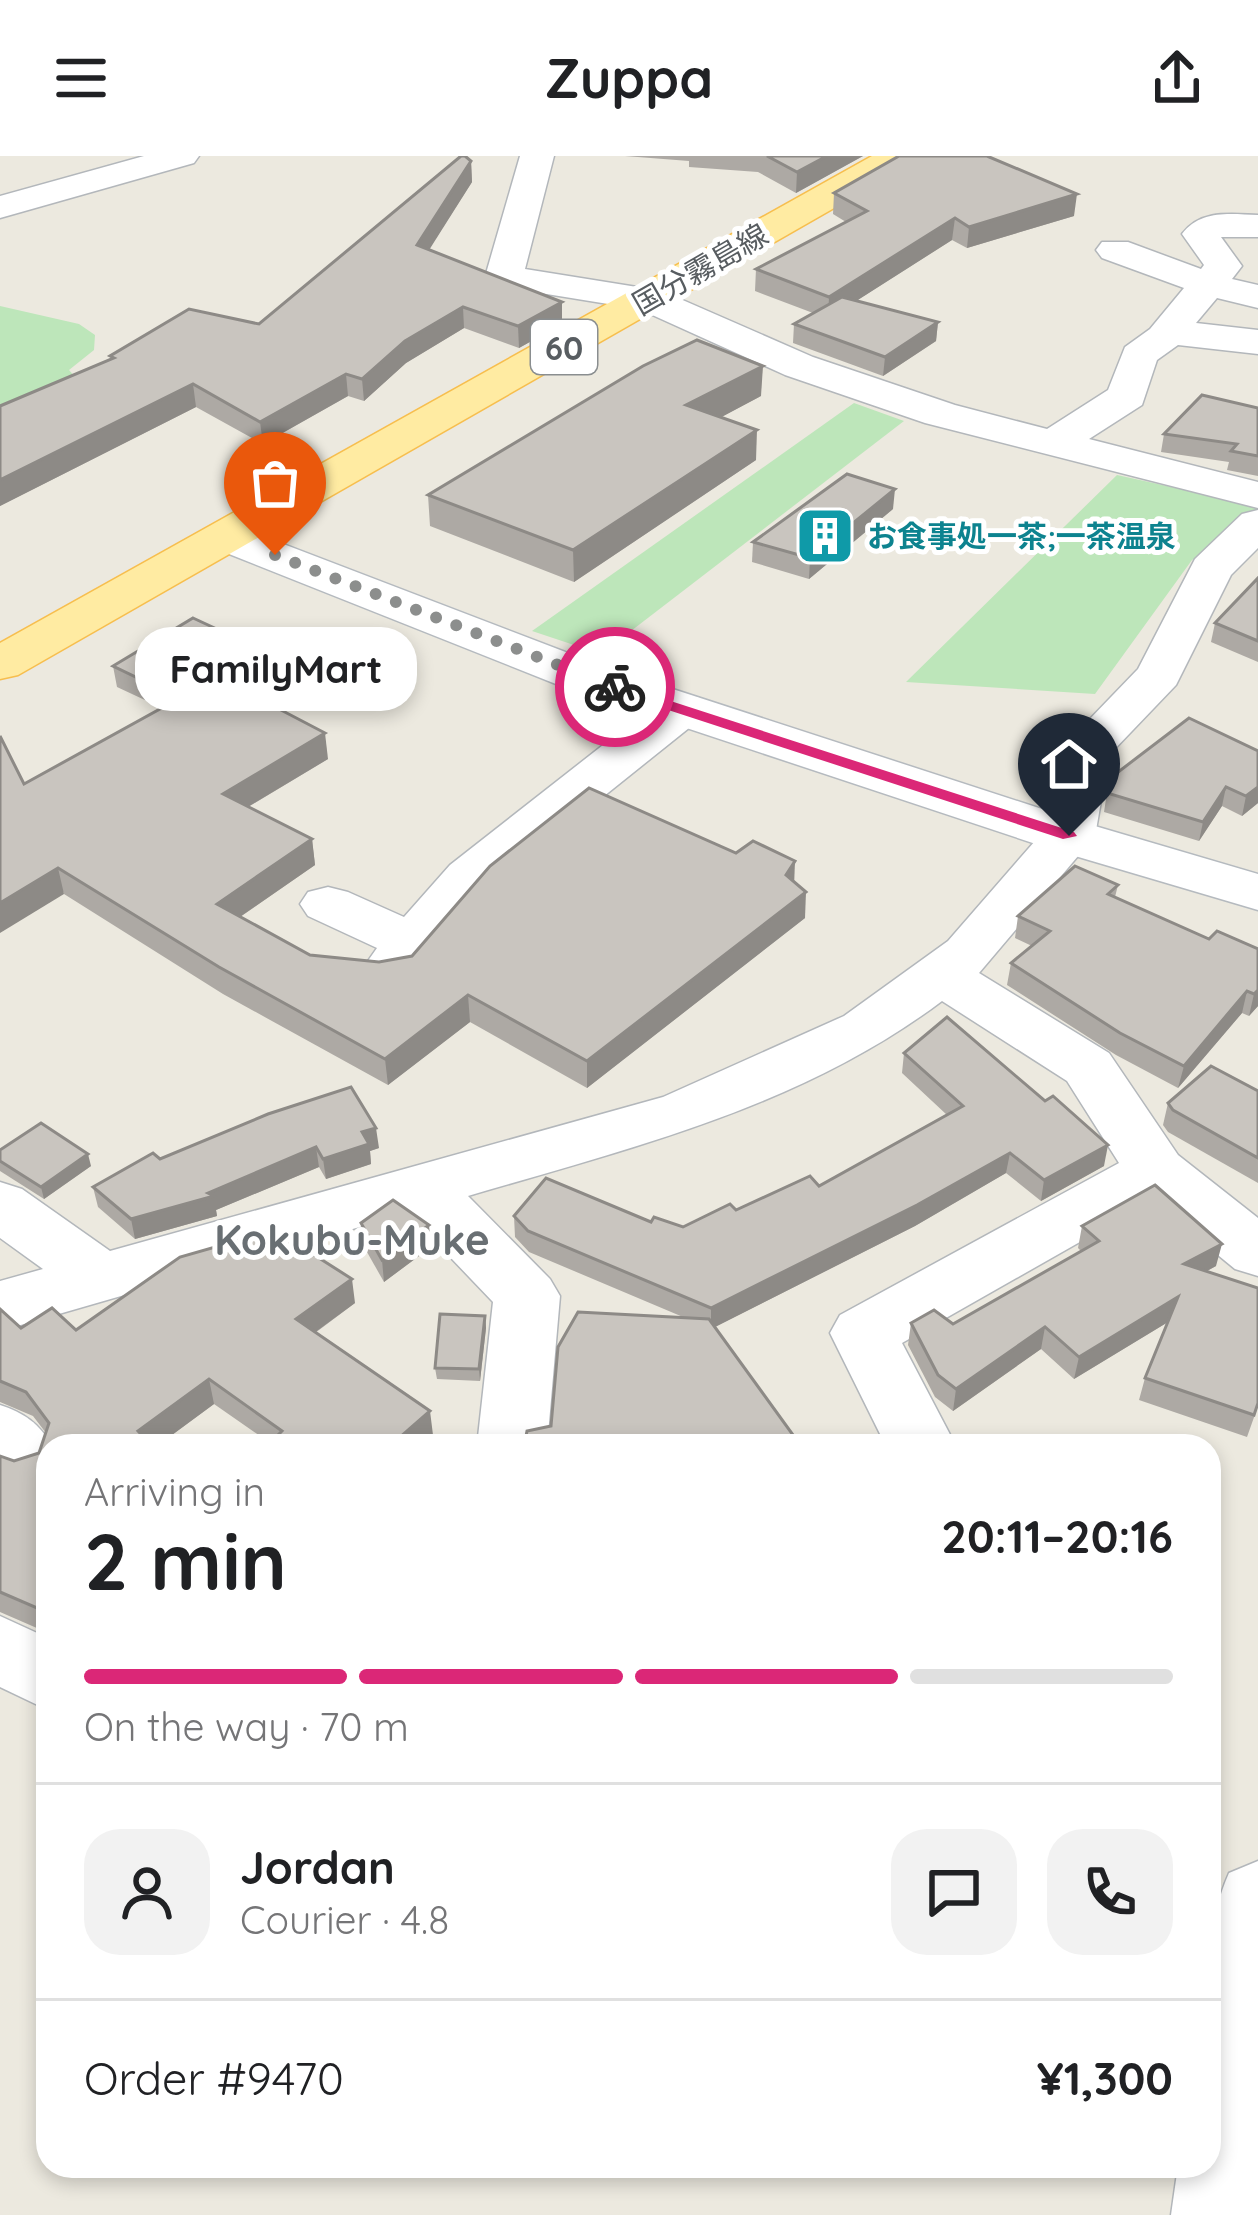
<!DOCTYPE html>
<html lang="en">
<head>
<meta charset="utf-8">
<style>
  :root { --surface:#fff; --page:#f2f2f2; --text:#202124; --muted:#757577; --line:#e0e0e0; --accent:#db2777 }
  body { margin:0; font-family:Quicksand,"Noto Sans JP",sans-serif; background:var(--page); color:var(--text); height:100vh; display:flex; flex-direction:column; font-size:45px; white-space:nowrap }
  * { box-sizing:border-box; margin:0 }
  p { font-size:39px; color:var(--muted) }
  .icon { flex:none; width:66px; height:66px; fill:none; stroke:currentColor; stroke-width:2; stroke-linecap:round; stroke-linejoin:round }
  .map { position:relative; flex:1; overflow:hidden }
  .drawer { position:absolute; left:36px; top:1278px; width:1185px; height:744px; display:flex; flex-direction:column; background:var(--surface); border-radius:36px; box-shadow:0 6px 18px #0003 }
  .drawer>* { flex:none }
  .pin { position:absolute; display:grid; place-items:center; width:102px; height:102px; color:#fff; margin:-123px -51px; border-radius:50% 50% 50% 0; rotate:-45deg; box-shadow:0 0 12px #0007 }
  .pin .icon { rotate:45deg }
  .courier { position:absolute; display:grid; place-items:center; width:120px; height:120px; margin:-60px; border:9px solid #db2777; border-radius:50%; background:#fff; color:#222; box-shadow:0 3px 15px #0007 }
  .bubble { position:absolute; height:84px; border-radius:36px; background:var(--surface); box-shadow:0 6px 18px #0003; font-size:39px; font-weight:700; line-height:84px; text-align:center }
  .head em { font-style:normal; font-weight:700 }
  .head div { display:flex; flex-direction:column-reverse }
  .head { display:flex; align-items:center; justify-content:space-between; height:204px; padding:0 48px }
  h1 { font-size:78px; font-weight:700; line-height:90px }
  .bar { display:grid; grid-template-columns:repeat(4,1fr); gap:18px 12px; align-content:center; height:144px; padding:0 48px }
  .bar i { height:15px; border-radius:9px; background:var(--line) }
  .bar .active { background:var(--accent) }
  .bar p { grid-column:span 4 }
  .line { display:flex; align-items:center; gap:30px; padding:0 48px; border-top:3px solid var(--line) }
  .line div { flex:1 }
  .round { display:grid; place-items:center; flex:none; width:126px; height:126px; border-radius:36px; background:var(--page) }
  header { display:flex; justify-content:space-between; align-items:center; height:156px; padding:0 48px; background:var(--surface); font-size:54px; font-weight:700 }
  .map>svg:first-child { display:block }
  .green { fill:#bde6ba }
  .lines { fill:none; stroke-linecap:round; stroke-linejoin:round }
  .street-casing { stroke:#b3b7bb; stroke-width:3 }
  .secondary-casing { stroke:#b5babf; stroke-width:3 }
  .primary-casing { stroke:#f7be4e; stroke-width:3 }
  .street { fill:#fff; fill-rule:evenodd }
  .secondary { fill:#fff; fill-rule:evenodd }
  .primary { fill:#ffeba2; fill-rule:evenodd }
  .wall { fill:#ada9a4 }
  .shaded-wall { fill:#8d8a86 }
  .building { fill:#c9c5bf; stroke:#8d8a86; stroke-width:3 }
  .route { fill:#db2777 }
  .done { stroke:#8c8e8d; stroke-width:12; stroke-dasharray:0 21.6 }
  .labels { text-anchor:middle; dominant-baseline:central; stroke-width:10; stroke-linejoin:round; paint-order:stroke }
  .far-street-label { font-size:30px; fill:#585d61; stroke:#fff }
  .far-culture-label { font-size:30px; font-weight:bold; fill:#0d838f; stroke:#fff; text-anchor:start }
  .shield { fill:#fff; stroke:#8a8e90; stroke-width:3 }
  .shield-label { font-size:33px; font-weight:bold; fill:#585d61 }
  .quarter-label { font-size:42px; font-weight:bold; fill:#696f73; stroke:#fff }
</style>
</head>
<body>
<header><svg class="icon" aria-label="menu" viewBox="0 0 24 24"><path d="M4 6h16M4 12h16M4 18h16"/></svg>Zuppa<svg class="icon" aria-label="share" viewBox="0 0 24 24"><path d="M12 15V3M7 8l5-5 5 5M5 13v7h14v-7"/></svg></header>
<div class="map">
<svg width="1258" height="2059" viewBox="0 0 1258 2059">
  <rect width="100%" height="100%" fill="#ece9df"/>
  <g class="green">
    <path d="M0 150 79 168 95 179 94 194 69 214 89 237 0 274Z"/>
    <path d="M854 247 904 265 601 498 532 475Z"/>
    <path d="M1117 319 1258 350V365L1192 404 1095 538 906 526Z"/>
  </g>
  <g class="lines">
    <g class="street-casing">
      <g id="street">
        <path d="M144 0H199L194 7 0 62V40Z"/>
        <path d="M520 0H554L525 113 662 135 813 201 955 249 1047 273 1108 234 1125 191 1150 173 1184 132 1102 102 1096 94 1102 86H1128L1201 113 1204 109 1182 78C1201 53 1230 58 1258 59V81H1221L1242 110 1232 123 1258 129V152L1217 142 1196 167 1258 174V198L1178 189 1157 204 1142 249 1089 283 1258 326V352L925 267 785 219 639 153 491 129 485 121Z"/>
        <path d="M1258 354V392L1231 419 1176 529 1109 599 1095 680 979 817 1109 897 1178 999 1258 1062V1120L1235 1113 1152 1045 902 1187 956 1290H886L830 1177 840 1159 1119 1007 1067 925 942 845C801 951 634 991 468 1040L550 1123 560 1140 547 1290H477L493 1146 408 1057 0 1175V1125L43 1113 0 1082V1026L22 1033 110 1095 663 941 844 860 948 785 1042 677 1059 595 1138 513 1195 403 1242 358Z"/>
        <path d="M681 538 699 542 706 553 699 564 488 733 413 822 393 827 373 822 365 809 377 792 308 760 300 748 308 736 328 731 348 736 404 761 450 709 663 542Z"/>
        <path d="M0 1249C24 1257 39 1267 52 1290L45 1317 20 1325 0 1318Z"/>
        <path d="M0 1460 48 1482V1554L0 1531Z"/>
        <path d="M1258 1705V2059H1171L1178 2010H1209C1209 1924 1194 1794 1229 1717Z"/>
      </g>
    </g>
    <g class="secondary-casing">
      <path id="secondary" d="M231 368 602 510 1088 668 1258 718V754L1048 692 566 532 214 392 207 382 214 372Z"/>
    </g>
    <g class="primary-casing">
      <path id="primary" d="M872 0H916L911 8 18 519 0 523V487Z"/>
    </g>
    <use href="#street" class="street"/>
    <use href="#secondary" class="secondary"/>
    <use href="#primary" class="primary"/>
  </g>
  <g class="wall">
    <path d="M625 0H863L796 37 758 16 689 11V5Z"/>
    <path d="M471 5 472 26 429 93 562 146V168L519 192 464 172 406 207 364 245 348 240 263 288 196 251 0 350V250L111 203 110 200 259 168Z"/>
    <path d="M834 37 1074 60 967 92 952 84 856 145 938 166 936 185 883 220 793 187 794 168 813 157 755 135 756 113 846 66 833 58Z"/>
    <path d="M761 240 721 261 756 304 574 426 430 370 428 339Z"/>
    <path d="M1258 252V320L1227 314 1229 306 1161 296 1164 278Z"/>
    <path d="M893 353 809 423 752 406 753 386Z"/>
    <path d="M1258 422V506L1211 486 1215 467Z"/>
    <path d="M254 509 227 526 328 603 248 651 312 683 315 709 240 761 310 799 379 806 794 726 805 762 587 932 470 866 388 929 223 838 64 738 24 628 162 552 117 531 113 510Z"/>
    <path d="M1258 595V647L1242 660 1222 650 1199 685 1104 656 1109 623Z"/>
    <path d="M1118 729 1115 741 1209 783 1258 793V850L1249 860 1242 857 1178 932 1116 899 1007 829 1011 807 1032 790 1015 782 1018 760Z"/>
    <path d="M904 897 1104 1010 1041 1045 1006 1017 915 1070 715 1171 551 1270 683 1161 529 1096 515 1081 514 1060 651 1066 683 1071 819 1030 947 959 902 917Z"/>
    <path d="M1258 935V1027L1168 976 1163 969 1168 947Z"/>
    <path d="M268 958 379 992 370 995 371 1008 326 1023 319 1011 216 1054 217 1060 135 1083 98 1051 93 1031Z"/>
    <path d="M0 994 91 1010 44 1043 0 1015Z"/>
    <path d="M361 1067 431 1091 384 1126 363 1089Z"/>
    <path d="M1082 1070 1216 1110 1207 1115 1258 1250 1247 1281 1139 1244 1145 1222 1168 1166 1074 1223 1041 1193 953 1255 935 1241 908 1189 911 1167 953 1168 1081 1095 1078 1092Z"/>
    <path d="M355 1147 315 1177 433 1279 420 1290H267L270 1287 214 1248 157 1290H48V1482L46 1476 0 1456V1300L14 1305 39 1297 46 1277 33 1260 0 1246V1153L21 1172 76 1174Z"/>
    <path d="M485 1160 486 1172 480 1225 437 1223 435 1212Z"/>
  </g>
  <g class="shaded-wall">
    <path d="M827 0H863L796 37 797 16Z"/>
    <path d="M471 5 472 26 419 110 417 89Z"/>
    <path d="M1077 38 1074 60 967 92 969 71Z"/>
    <path d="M955 62 952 84 828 163 829 141Z"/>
    <path d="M562 146V168L519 192 518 170Z"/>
    <path d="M463 151 464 172 406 207 364 245 362 223 405 185Z"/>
    <path d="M938 166 936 185 883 220 885 201Z"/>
    <path d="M763 210 761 240 686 280V249Z"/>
    <path d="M346 218 348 240 263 288 260 266Z"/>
    <path d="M193 228 196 251 0 350V324Z"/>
    <path d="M757 274 756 304 574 426 573 394Z"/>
    <path d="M895 333 893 353 809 423 810 402Z"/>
    <path d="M251 489 254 509 175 559 171 538Z"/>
    <path d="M325 577 328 603 226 664 223 638Z"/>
    <path d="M1226 631 1222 650 1199 685 1203 666Z"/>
    <path d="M1258 631V647L1242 660 1246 640Z"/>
    <path d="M312 683 315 709 221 774 217 748Z"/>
    <path d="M795 705 794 731 786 719Z"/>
    <path d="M58 712 64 738 0 777V747Z"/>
    <path d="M806 736 805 762 587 932V905Z"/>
    <path d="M1258 834V850L1249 860 1254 838Z"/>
    <path d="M1247 835 1242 857 1178 932 1184 910Z"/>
    <path d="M468 839 470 866 388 929 385 903Z"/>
    <path d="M376 972 379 992 370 995 371 1008 326 1023 323 1003 362 976Z"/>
    <path d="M1108 989 1104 1010 1041 1045 1044 1024Z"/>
    <path d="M316 991 319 1011 216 1054 217 1060 135 1083 131 1063 208 1037Z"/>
    <path d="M1010 997 1006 1017 915 1070 711 1173V1152Z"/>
    <path d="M88 998 91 1010 44 1043 41 1031Z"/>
    <path d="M429 1069 431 1091 384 1126 382 1104Z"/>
    <path d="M1222 1088 1216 1110 1179 1130 1184 1108Z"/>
    <path d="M352 1123 355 1147 299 1188 296 1163Z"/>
    <path d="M1178 1141 1173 1163 1074 1223 1079 1201Z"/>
    <path d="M485 1160 486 1172 480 1225 479 1213Z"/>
    <path d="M1045 1171 1041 1193 953 1255 956 1233Z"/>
    <path d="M209 1223 214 1248 157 1290H142L138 1275Z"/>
    <path d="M430 1255 433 1279 420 1290H390Z"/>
  </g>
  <g class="building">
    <path d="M461 0H465L471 5 417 89 562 146 518 170 463 151 405 185 362 223 346 218 260 266 193 228 0 324V250L114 202 110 200 189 153 259 168Z"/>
    <path d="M767 0H827L797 16Z"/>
    <path d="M899 0H987L1077 38 969 71 955 62 829 141 756 113 867 55 834 37Z"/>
    <path d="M842 141 938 166 885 201 794 168Z"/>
    <path d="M697 184 763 210 686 249 757 274 573 394 428 339 643 210Z"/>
    <path d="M1202 239 1258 252V300L1231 295 1237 288 1164 278Z"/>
    <path d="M847 318 895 333 810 402 753 386Z"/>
    <path d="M1258 422V485L1215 467Z"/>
    <path d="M193 462 251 489 171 538 113 510Z"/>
    <path d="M218 521 325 577 223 638 312 683 217 748 310 799 379 806 412 800 490 710 589 632 736 697 753 685 795 705 786 719 806 736 587 905 468 839 385 903 219 811 58 712 0 747V580L24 628Z"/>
    <path d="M1189 562 1258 595V631L1246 640 1226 631 1203 666 1107 637 1109 623Z"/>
    <path d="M1075 710 1118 729 1108 738 1209 783 1217 775 1258 793V834L1254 838 1247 835 1184 910 1120 877 1011 807 1050 775 1018 760Z"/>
    <path d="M947 861 1045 945 1053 940 1108 989 1044 1024 1010 997 917 1049 711 1152 528 1075 514 1060 546 1022 651 1066 654 1061 683 1071 730 1048 736 1054 810 1020 819 1030 963 950 904 897Z"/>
    <path d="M1211 910 1258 935V1002L1173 954 1168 947Z"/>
    <path d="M351 931 376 972 362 976 369 988 323 1003 316 991 208 1037 214 1040 131 1063 93 1031 153 997 160 1003 268 958Z"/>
    <path d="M41 967 88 998 41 1031 0 1005V994Z"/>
    <path d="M1155 1029 1222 1088 1184 1108 1258 1132V1247L1254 1259 1145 1222 1178 1141 1079 1201 1045 1171 956 1233 938 1219 911 1167 934 1154 953 1168 1099 1085 1082 1070Z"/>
    <path d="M393 1044 429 1069 382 1104 361 1067Z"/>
    <path d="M275 1074 352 1123 296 1163 430 1255 390 1290H267L282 1275 209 1223 138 1275 152 1290H48V1474L45 1472 42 1454 0 1436V1300L14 1305 39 1297 49 1267 26 1236 0 1225V1153L21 1172 52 1152 76 1174 180 1101Z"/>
    <path d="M578 1156 709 1163 801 1290H524L527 1275 551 1270 558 1191Z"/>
    <path d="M440 1158 485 1160 479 1213 435 1212Z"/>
  </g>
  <path class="route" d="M615 527 1074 676 1077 680 1063 683 610 535 607 531Z"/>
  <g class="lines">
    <path class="done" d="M275 399 615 531"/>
  </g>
  <defs>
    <g id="building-square" transform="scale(3)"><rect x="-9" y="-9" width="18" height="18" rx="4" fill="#0f9aa8" stroke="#fff"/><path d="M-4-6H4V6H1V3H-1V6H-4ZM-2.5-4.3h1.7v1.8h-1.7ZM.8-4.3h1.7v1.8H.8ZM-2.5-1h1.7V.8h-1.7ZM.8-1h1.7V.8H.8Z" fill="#fff"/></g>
  </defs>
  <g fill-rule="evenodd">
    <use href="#building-square" x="825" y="380"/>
  </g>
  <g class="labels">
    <g class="far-street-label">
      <text transform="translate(700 113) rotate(-30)">国分霧島線</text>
    </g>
    <g class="far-culture-label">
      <text x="867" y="380">お食事処一茶;一茶温泉</text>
    </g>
    <rect class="shield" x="531" y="164" width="66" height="54" rx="9"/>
    <g class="shield-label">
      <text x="564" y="191">60</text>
    </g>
    <g class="quarter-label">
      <text x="352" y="1083">Kokubu-Muke</text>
    </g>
  </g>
</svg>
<div class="pin" style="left:275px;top:399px;background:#ea580c"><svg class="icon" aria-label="bag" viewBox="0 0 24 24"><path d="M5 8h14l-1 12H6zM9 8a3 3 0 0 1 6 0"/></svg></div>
<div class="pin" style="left:1069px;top:680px;background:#1f2937"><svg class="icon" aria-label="home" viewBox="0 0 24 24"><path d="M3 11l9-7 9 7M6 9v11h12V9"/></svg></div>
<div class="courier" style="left:615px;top:531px"><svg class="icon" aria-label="bike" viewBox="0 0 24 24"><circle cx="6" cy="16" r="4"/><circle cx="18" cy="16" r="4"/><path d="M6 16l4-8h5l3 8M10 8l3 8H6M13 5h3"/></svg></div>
<div class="bubble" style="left:135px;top:471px;width:282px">FamilyMart</div>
<section class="drawer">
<div class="head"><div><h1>2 min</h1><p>Arriving in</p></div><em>20:11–20:16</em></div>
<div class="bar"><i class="active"></i><i class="active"></i><i class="active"></i><i></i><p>On the way · 70 m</p></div>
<div class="line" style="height:216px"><a class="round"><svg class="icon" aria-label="person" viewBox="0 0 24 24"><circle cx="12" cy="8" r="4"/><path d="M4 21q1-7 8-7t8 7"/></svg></a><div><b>Jordan</b><p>Courier · 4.8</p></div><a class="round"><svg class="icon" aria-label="chat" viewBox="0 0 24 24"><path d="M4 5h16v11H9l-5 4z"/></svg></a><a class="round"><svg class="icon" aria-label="phone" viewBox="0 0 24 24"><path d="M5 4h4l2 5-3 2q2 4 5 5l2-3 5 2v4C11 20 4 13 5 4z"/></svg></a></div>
<div class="line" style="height:156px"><div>Order #9470</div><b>¥1,300</b></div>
</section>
</div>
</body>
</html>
